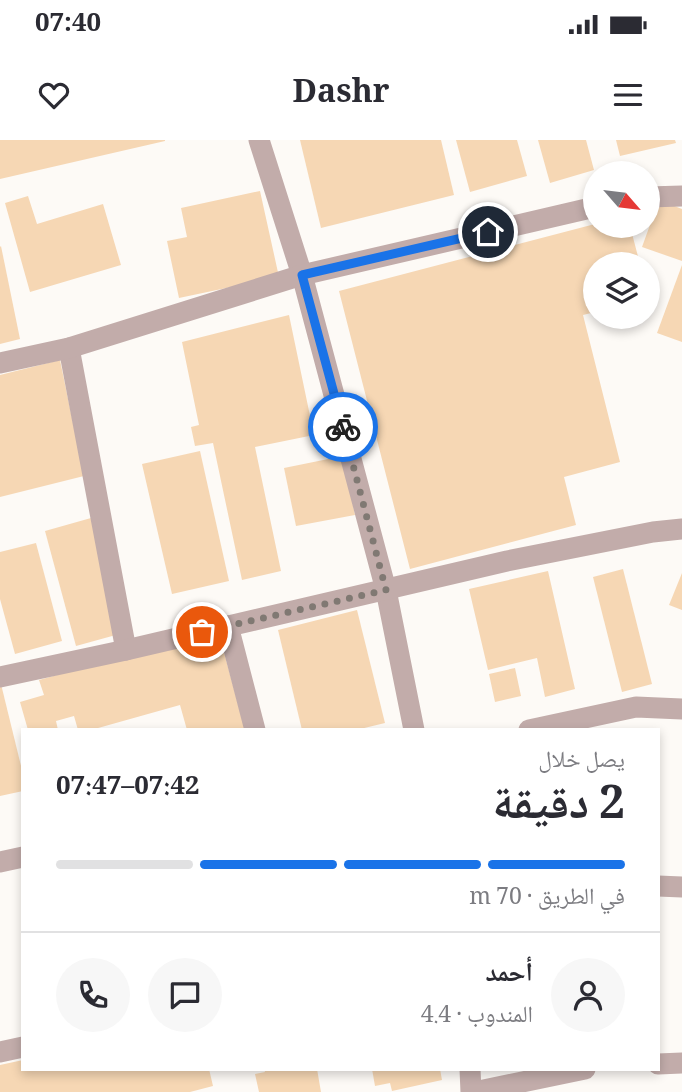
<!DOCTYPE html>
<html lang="ar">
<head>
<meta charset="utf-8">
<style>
  :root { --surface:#fff; --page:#f7f7f7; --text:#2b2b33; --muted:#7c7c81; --line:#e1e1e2; --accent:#1a73e8 }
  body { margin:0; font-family:Georgia,"Noto Naskh Arabic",serif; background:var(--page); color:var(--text); direction:rtl; height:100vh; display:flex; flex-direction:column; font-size:26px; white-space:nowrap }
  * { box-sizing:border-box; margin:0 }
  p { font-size:23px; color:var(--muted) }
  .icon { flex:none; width:38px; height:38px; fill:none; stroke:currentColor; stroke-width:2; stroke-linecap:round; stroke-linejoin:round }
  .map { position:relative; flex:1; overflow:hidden; direction:ltr }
  .drawer { position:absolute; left:21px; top:588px; width:639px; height:343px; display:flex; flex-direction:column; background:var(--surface); border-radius:0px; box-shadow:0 4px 10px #0003; direction:rtl }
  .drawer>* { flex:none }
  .needle { width:46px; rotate:118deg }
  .buttons { position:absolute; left:583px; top:21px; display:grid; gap:14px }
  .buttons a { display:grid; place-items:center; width:77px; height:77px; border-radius:50%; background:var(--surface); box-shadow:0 4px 10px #0003; font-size:35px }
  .pin { position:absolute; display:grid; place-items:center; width:60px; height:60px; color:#fff; margin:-30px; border:4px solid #fff; border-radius:50%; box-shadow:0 2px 7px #0007 }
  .courier { position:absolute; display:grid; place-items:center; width:70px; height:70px; margin:-35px; border:5px solid #1a73e8; border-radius:50%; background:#fff; color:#222; box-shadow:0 2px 9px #0007 }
  .overview em { font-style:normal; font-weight:800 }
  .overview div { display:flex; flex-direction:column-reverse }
  .overview { display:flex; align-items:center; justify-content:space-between; height:119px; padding:0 35px }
  h1 { font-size:46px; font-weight:800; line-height:52px }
  .bar { display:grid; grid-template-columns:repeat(4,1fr); gap:10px 7px; align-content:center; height:84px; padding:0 35px }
  .bar i { height:9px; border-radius:5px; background:var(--line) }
  .bar .selected { background:var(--accent) }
  .bar p { grid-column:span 4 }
  .line { display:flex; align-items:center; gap:18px; padding:0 35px; border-top:2px solid var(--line) }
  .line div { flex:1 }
  .round { display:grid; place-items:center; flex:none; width:74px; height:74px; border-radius:37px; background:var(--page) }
  .status { display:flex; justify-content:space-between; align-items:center; height:49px; padding:0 35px; background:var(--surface); direction:ltr }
  .status svg { height:19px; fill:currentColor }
  header { display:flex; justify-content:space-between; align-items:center; height:91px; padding:0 35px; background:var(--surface); font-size:32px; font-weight:800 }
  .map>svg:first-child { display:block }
  .building { fill:#f6d7b4 }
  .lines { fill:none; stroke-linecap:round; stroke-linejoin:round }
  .minor { stroke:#c2acaa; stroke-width:21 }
  .done { stroke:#807973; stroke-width:7; stroke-dasharray:0 12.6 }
  .route { stroke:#1a73e8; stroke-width:9 }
</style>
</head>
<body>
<div class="status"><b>07:40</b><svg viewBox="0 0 49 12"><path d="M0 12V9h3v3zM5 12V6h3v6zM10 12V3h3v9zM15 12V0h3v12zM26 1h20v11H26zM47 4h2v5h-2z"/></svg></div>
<header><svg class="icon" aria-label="menu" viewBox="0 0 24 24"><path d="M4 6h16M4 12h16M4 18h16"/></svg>Dashr<svg class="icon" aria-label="heart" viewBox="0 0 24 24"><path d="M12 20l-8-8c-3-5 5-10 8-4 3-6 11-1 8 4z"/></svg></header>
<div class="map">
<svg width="682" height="952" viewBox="0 0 682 952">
  <rect width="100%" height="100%" fill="#fdfaf6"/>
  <g class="building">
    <path d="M0 0H165V1L0 39Z"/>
    <path d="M300 0H441L454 55 321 88Z"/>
    <path d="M456 0H517L527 36 470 52Z"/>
    <path d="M538 0H586L594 30 550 43Z"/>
    <path d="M616 0H675L676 3 620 16Z"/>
    <path d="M260 51 279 137 179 158 167 101 187 97 181 68Z"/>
    <path d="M28 56 37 84 103 64 121 125 30 152 5 63Z"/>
    <path d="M659 60 682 69V121L642 107Z"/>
    <path d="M595 84 630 86 640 124H595V172L583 175 620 322 564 337 576 385 410 429 339 151Z"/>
    <path d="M1 106 20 199 0 204V107Z"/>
    <path d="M682 125V202L657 193Z"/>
    <path d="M289 175 314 295 255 307 281 431 242 440 213 303 195 306 191 287 199 285 182 202Z"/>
    <path d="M60 220 84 336 0 357V235Z"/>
    <path d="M200 311 229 441 172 454 142 324Z"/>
    <path d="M343 316 355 375 296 386 284 328Z"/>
    <path d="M91 378 123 493 76 506 45 391Z"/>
    <path d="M36 403 62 501 15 514 0 459V412Z"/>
    <path d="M623 429 652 544 622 552 593 437Z"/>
    <path d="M548 431 575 549 545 557 537 518 488 530 469 449Z"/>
    <path d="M682 433V470L669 465Z"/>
    <path d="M357 470 385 583 356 590H302L278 490Z"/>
    <path d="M218 490 245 590H187L180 565 91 590H78L74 576 56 581 58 590H28L20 562 44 555 39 540Z"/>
    <path d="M515 528 521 556 495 562 489 534Z"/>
    <path d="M0 540 23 634V651L0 656Z"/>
    <path d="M23 920V929H209L213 946 190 952H0V925Z"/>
    <path d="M264 929H317L321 952H259L255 934 265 932Z"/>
    <path d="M372 929H440L442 940 392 951 390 943 375 946Z"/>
  </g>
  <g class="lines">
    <g class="minor">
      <path d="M259 0 302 135 386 450 414 590"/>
      <path d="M648 57 682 56"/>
      <path d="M69 208 126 510"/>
      <path d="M0 223 69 208 302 135 595 67"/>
      <path d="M228 486 255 590"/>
      <path d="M0 537 126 510 507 421 653 392 682 389"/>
      <path d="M529 590 636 567 682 569"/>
      <path d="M0 722 23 717"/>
      <path d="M658 746 682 747"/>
      <path d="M0 912 23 907"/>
      <path d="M658 924 682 923"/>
      <path d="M470 929 471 952"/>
      <path d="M474 952 585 929"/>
    </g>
  </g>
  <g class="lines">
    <path class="done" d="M202 492 386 450 343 287"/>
    <path class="route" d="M343 287 302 135 488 92"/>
  </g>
</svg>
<div class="buttons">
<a><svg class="needle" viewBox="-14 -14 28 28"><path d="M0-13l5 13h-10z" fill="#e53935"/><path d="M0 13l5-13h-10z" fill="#7c7c81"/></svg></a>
<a><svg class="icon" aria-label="layers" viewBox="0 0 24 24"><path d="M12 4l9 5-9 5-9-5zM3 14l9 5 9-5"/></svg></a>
</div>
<div class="pin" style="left:202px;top:492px;background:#ea580c"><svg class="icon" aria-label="bag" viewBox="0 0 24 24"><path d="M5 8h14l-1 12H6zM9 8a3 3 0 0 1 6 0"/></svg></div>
<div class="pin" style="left:488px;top:92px;background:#1f2937"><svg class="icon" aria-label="home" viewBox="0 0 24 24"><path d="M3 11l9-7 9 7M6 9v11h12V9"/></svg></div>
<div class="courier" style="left:343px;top:287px"><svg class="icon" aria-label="bike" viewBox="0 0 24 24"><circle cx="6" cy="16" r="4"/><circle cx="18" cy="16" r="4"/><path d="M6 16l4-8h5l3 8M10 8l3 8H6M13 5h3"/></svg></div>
<section class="drawer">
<div class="overview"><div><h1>2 دقيقة</h1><p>يصل خلال</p></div><em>07:42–07:47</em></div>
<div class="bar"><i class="selected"></i><i class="selected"></i><i class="selected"></i><i></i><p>في الطريق · 70 m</p></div>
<div class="line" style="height:126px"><a class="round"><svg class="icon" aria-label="person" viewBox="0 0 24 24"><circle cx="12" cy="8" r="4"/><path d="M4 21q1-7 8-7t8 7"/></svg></a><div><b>أحمد</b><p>المندوب · 4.4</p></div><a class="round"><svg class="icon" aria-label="chat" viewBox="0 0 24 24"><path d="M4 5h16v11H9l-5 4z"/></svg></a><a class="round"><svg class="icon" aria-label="phone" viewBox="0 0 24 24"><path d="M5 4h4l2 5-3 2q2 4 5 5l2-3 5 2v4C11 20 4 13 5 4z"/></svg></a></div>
</section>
</div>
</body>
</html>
